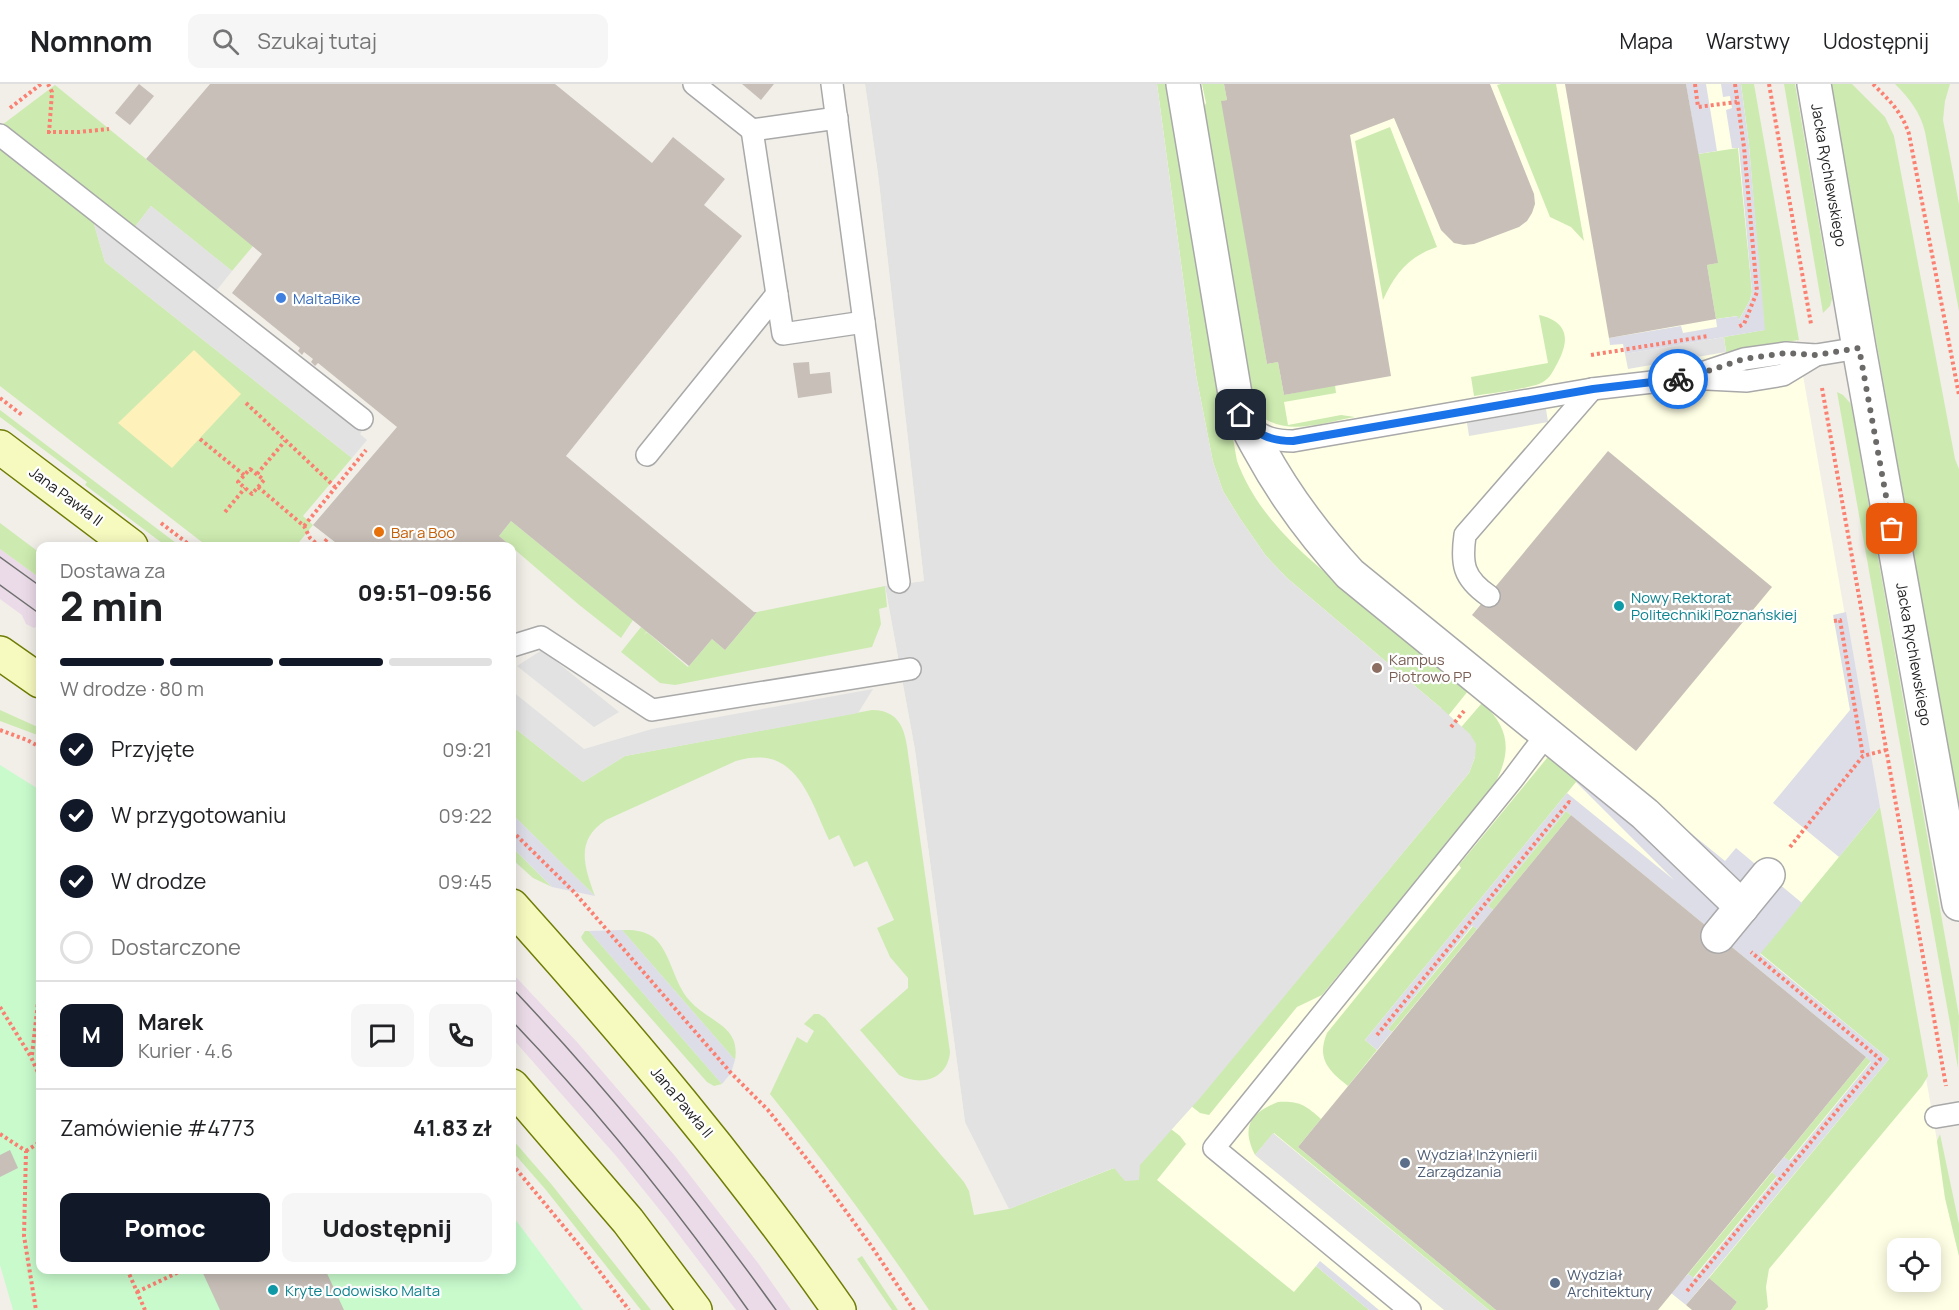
<!DOCTYPE html>
<html lang="pl">
<head>
<meta charset="utf-8">
<style>
  :root { --surface:#fff; --page:#f6f6f6; --text:#202124; --muted:#757577; --line:#e0e0e0; --accent:#111827 }
  body { margin:0; font-family:Manrope,sans-serif; background:var(--page); color:var(--text); height:100vh; display:flex; flex-direction:column; font-size:22px; white-space:nowrap }
  * { box-sizing:border-box; margin:0 }
  p { font-size:20px; color:var(--muted) }
  .icon { flex:none; width:33px; height:33px; fill:none; stroke:currentColor; stroke-width:2; stroke-linecap:round; stroke-linejoin:round }
  .map { position:relative; flex:1; overflow:hidden }
  .details { position:absolute; left:36px; top:458px; width:480px; height:732px; display:flex; flex-direction:column; background:var(--surface); border-radius:12px; box-shadow:0 3px 15px #0003 }
  .details>* { flex:none }
  .tools { position:absolute; left:1887px; top:1154px; display:grid; gap:12px }
  .tools a { display:grid; place-items:center; width:54px; height:54px; border-radius:12px; background:var(--surface); box-shadow:0 3px 15px #0003; font-size:30px }
  .pin { position:absolute; display:grid; place-items:center; width:51px; height:51px; color:#fff; margin:-26px; border-radius:12px; box-shadow:0 3px 9px #0006 }
  .courier { position:absolute; display:grid; place-items:center; width:60px; height:60px; margin:-30px; border:4px solid #1a73e8; border-radius:50%; background:#fff; color:#222; box-shadow:0 2px 8px #0007 }
  .overview em { font-style:normal; font-weight:800 }
  .overview div { display:flex; flex-direction:column-reverse }
  .overview { display:flex; align-items:center; justify-content:space-between; height:102px; padding:0 24px }
  h1 { font-size:39px; font-weight:800; line-height:45px }
  .bar { display:grid; grid-template-columns:repeat(4,1fr); gap:9px 6px; align-content:center; height:72px; padding:0 24px }
  .bar i { height:8px; border-radius:4px; background:var(--line) }
  .bar .on { background:var(--accent) }
  .bar p { grid-column:span 4 }
  .line { display:flex; align-items:center; gap:15px; padding:0 24px; border-top:2px solid var(--line) }
  .line div { flex:1 }
  .round { display:grid; place-items:center; flex:none; width:63px; height:63px; border-radius:12px; background:var(--page) }
  ol { padding:0 24px; list-style:none }
  li { display:flex; align-items:center; gap:18px; height:66px }
  li p { margin-inline-start:auto }
  li .icon { padding:6px; border-radius:50%; background:var(--accent); color:#fff; stroke-width:4 }
  li:last-child { color:var(--muted) }
  li i { width:33px; height:33px; border:3px solid var(--line); border-radius:50% }
  .button { display:flex; gap:12px; margin-top:auto; padding:12px 24px }
  .button a { flex:1; height:69px; border-radius:12px; background:var(--accent); color:#fff; font-size:24px; font-weight:800; line-height:69px; text-align:center }
  .button a+a { background:var(--page); color:var(--text) }
  header { display:flex; align-items:center; gap:36px; box-sizing:border-box; height:84px; padding:0 30px; background:var(--surface); border-bottom:2px solid var(--line) }
  header strong { font-size:28px }
  nav { display:flex; gap:33px; margin-inline-start:auto; font-size:21px }
  .search { width:420px; height:54px; background:var(--page); display:flex; align-items:center; gap:15px; box-sizing:border-box; padding:0 21px; border-radius:12px; color:var(--muted); font-size:22px }
  .map>svg:first-child { display:block }
  .industrial { fill:#ebdbe8 }
  .education { fill:#ffffe5; fill-rule:evenodd }
  .grass { fill:#cdebb0 }
  .sand { fill:#fff1ba }
  .park { fill:#c8facc }
  .parking { fill:#e2e2e2 }
  .plaza { fill:#dddde8 }
  .building { fill:#c7bfb8 }
  .lines { fill:none; stroke-linecap:round; stroke-linejoin:round }
  .lane-casing { stroke:#a9a9a9; stroke-width:24 }
  .street-casing { stroke:#a9a9a9; stroke-width:36 }
  .secondary-casing { stroke:#707d05; stroke-width:36 }
  .path { stroke:#fa8072; stroke-width:4; stroke-dasharray:3 3; stroke-linecap:butt }
  .lane { stroke:#fff; stroke-width:21 }
  .street { stroke:#fff; stroke-width:33 }
  .secondary { stroke:#f7fabf; stroke-width:33 }
  .tram { stroke:#707070; stroke-width:1.5 }
  .done { stroke:#6b6a68; stroke-width:6; stroke-dasharray:0 10.8 }
  .route { stroke:#1a73e8; stroke-width:8 }
  .shop-dot { fill:#3f7fe0; stroke:#fff; stroke-width:2 }
  .food-dot { fill:#e8710a; stroke:#fff; stroke-width:2 }
  .culture-dot { fill:#0f9aa8; stroke:#fff; stroke-width:2 }
  .education-dot { fill:#8d6e63; stroke:#fff; stroke-width:2 }
  .service-dot { fill:#5c6f8a; stroke:#fff; stroke-width:2 }
  .labels { text-anchor:middle; dominant-baseline:central; stroke-width:4.5; stroke-linejoin:round; paint-order:stroke }
  .street-label { font-size:15px; fill:#222; stroke:#fff }
  .shop-label { font-size:15px; fill:#366cbe; stroke:#fff; text-anchor:start }
  .food-label { font-size:15px; fill:#c56008; stroke:#fff; text-anchor:start }
  .culture-label { font-size:15px; fill:#0d838f; stroke:#fff; text-anchor:start }
  .education-label { font-size:15px; fill:#785e54; stroke:#fff; text-anchor:start }
  .service-label { font-size:15px; fill:#4e5e75; stroke:#fff; text-anchor:start }
</style>
</head>
<body>
<header>
<strong>Nomnom</strong>
<div class="search"><svg class="icon" aria-label="search" viewBox="0 0 24 24"><circle cx="10" cy="10" r="6"/><path d="M15 15l6 6"/></svg>Szukaj tutaj</div>
<nav><a>Mapa</a><a>Warstwy</a><a>Udostępnij</a></nav>
</header>
<div class="map">
<svg width="1959" height="1226" viewBox="0 0 1959 1226">
  <rect width="100%" height="100%" fill="#f2efe9"/>
  <g class="industrial">
    <path d="M0 465 40 494V542L39 541 34 544 26 540 22 531 0 515Z"/>
    <path d="M512 889 577 958 675 1072 758 1179 791 1226H736L667 1135 617 1073 512 954Z"/>
  </g>
  <path class="education" d="M865 0H1752L1937 1057 1945 1114 1959 1172V1226H1154L965 1038 915 666 885 502 924 497 878 90ZM1898 1164H1930V1197H1898Z"/>
  <g class="grass">
    <path d="M1157 0H1170L1237 377C1261 441 1315 480 1366 522 1400 551 1434 579 1468 607L1444 637 1441 624 1287 494 1266 472 1239 433 1223 407 1213 378 1196 291Z"/>
    <path d="M1202 0H1224L1227 16 1222 17 1267 280 1278 278 1284 311 1335 301 1336 309 1284 318 1288 341 1341 331 1355 333C1321 339 1274 357 1251 320L1200 31 1206 19Z"/>
    <path d="M1501 0H1556L1584 157 1571 143 1550 133 1497 1Z"/>
    <path d="M1741 0H1754L1799 256 1726 268 1724 253 1764 246 1749 61Z"/>
    <path d="M1784 0H1795L1832 215 1830 222 1823 229Z"/>
    <path d="M1831 0H1852L1885 33 1894 52 1955 375 1959 385V728Z"/>
    <path d="M1895 0H1950L1945 17 1943 36 1959 120V227L1925 48C1920 28 1910 15 1895 0Z"/>
    <path d="M55 1 253 162 232 187 151 122 134 144 2 41Z"/>
    <path d="M1390 43 1437 163C1409 172 1395 190 1383 216L1355 57Z"/>
    <path d="M0 63 92 133 105 178 352 374 303 432 313 441 296 462H207L0 302Z"/>
    <path d="M1738 64 1752 208 1750 216 1739 236 1737 232 1716 235 1707 181 1717 179 1698 70Z"/>
    <path d="M1539 231C1569 238 1570 256 1557 280 1553 287 1550 294 1543 298 1531 305 1489 309 1474 312L1471 293 1548 279Z"/>
    <path d="M1837 308 1843 311 1851 320 1959 932 1958 984Z"/>
    <path d="M0 326 180 462H166L85 401 87 398 0 333Z"/>
    <path d="M511 437 633 536 621 554 578 520 499 452Z"/>
    <path d="M0 439 40 469V494L0 465Z"/>
    <path d="M885 502 887 523 879 525 881 540 872 563 675 601 660 599 621 568 641 543 647 547 644 551 647 548 688 583 712 555 725 566 757 528Z"/>
    <path d="M1482 619C1512 645 1511 671 1493 703L1322 911 1297 923 1209 1031 1200 1029 1172 1007 1200 1013 1469 689 1475 673 1457 648Z"/>
    <path d="M0 626 40 644V652L0 637Z"/>
    <path d="M872 626C907 626 906 658 910 683L950 968C948 995 921 1003 899 991L860 946 908 904V894L890 873 877 844 894 836 867 777 854 783 839 751 829 756C809 713 796 659 736 677L606 736C575 756 584 782 595 812L512 730V642L583 698 625 672Z"/>
    <path d="M1547 674H1550L1576 694V698L1365 956 1377 966 1348 1002C1329 987 1316 975 1327 949L1461 784 1459 781Z"/>
    <path d="M1880 723 1928 992 1922 1002 1769 1185 1766 1203 1768 1223 1765 1226H1731L1737 1218 1709 1194 1889 975 1760 869Z"/>
    <path d="M1566 727 1571 731 1493 826 1488 822Z"/>
    <path d="M512 763 552 803 533 794 512 775Z"/>
    <path d="M1473 842 1477 845 1392 948 1388 945Z"/>
    <path d="M622 846C633 846 643 846 653 853 671 867 673 899 690 917 708 938 741 941 735 976Z"/>
    <path d="M585 847H589L722 1000 714 1002 707 998 583 857 581 853Z"/>
    <path d="M814 930H819L825 934 964 1098 969 1107 974 1131 1009 1125 1114 1084 1139 1081 1162 1056 1153 1031 1180 1052 1186 1060 1157 1096 1294 1208 1316 1182 1369 1226H929C879 1151 826 1080 770 1010L797 953 807 959 814 947 804 940Z"/>
    <path d="M1866 973 1871 977 1789 1077 1784 1073Z"/>
    <path d="M1278 1018C1300 1017 1305 1021 1321 1035L1298 1063 1496 1226H1489L1274 1049 1255 1071C1241 1043 1250 1029 1278 1018Z"/>
    <path d="M1940 1050 1959 1140V1172L1945 1114 1937 1057Z"/>
    <path d="M512 1055 552 1101 651 1226H641L546 1106 512 1067Z"/>
    <path d="M1772 1088 1777 1092 1693 1194 1688 1190Z"/>
    <path d="M862 1172 898 1226H892L857 1175Z"/>
  </g>
  <path class="sand" d="M194 266 241 310 172 384 118 339Z"/>
  <path class="park" d="M0 681 40 706V1185H512V1131L583 1226H13L0 1181Z"/>
  <g class="parking">
    <path d="M865 0H1157L1196 291 1213 378 1223 407 1239 433 1266 472 1287 494 1441 624 1470 650 1476 660 1475 673 1469 689 1200 1014 1140 1081 1139 1096 1125 1097 1114 1084 1009 1125 965 1038 915 666 885 502 924 497 878 90Z"/>
    <path d="M151 122 232 187 216 207 134 144Z"/>
    <path d="M92 133 362 347 360 350 367 356 352 374 105 178Z"/>
    <path d="M1724 253 1726 268 1628 285 1625 270Z"/>
    <path d="M1546 325 1548 338 1469 352 1467 339Z"/>
    <path d="M542 566 619 628 594 643 517 582Z"/>
    <path d="M873 605 858 629 625 672 583 698 512 642V607L584 665 652 645Z"/>
    <path d="M1273 1049 1489 1226H1444L1255 1071Z"/>
  </g>
  <g class="plaza">
    <path d="M1686 0H1706L1717 67 1698 70Z"/>
    <path d="M1721 0H1741L1749 61 1765 246 1625 270 1623 260 1610 261 1609 254 1681 242 1683 249 1717 243 1716 235 1738 232 1739 236 1750 216 1752 208 1739 64H1732L1726 26 1732 24 1731 19 1730 12 1723 13Z"/>
    <path d="M1846 528 1880 723 1839 773 1773 719 1850 626 1833 531Z"/>
    <path d="M1568 649 1725 777 1736 764 1802 819 1760 870 1889 975 1686 1221 1671 1209 1688 1190 1694 1194 1777 1093 1772 1088 1784 1073 1790 1077 1871 978 1866 973 1566 727 1488 822 1493 826 1477 845 1472 842 1388 945 1392 948 1377 966 1365 956 1567 709 1674 796 1576 698V694L1550 674H1547Z"/>
    <path d="M512 730 595 812 552 803 512 763Z"/>
    <path d="M622 846 735 976 731 989 722 1000 589 847Z"/>
    <path d="M1320 1177 1379 1226H1369L1316 1182Z"/>
  </g>
  <g class="building">
    <path d="M139 0 154 12 130 41 115 29Z"/>
    <path d="M210 0H555L652 79 673 53 725 95 704 121 742 152 566 372 754 528H757L725 566 712 555 689 582 511 437 499 452 511 462H340L313 441 397 343 318 279 315 282 311 278 313 275 304 268 302 271 298 267 300 264 232 209 262 170 146 75Z"/>
    <path d="M742 0H774L761 16Z"/>
    <path d="M1224 0H1490L1534 110 1535 120 1532 129 1527 137 1519 143 1474 160 1464 161 1454 159 1441 146 1394 34 1350 51 1391 292 1284 311 1278 278 1267 280 1221 17 1227 16Z"/>
    <path d="M1565 0H1686L1718 179 1707 181 1716 235 1609 254Z"/>
    <path d="M809 278 810 290 830 288 832 309 798 314 793 279Z"/>
    <path d="M1608 367 1772 503 1636 667 1472 531Z"/>
    <path d="M1571 731 1866 973 1658 1226H1496L1298 1063Z"/>
    <path d="M10 1066 18 1084 0 1093V1071Z"/>
    <path d="M201 1185H325L344 1226H220Z"/>
    <path d="M1709 1194 1737 1218 1731 1226H1692L1686 1221Z"/>
  </g>
  <g class="lines">
    <g class="lane-casing">
      <g id="lane">
        <path d="M694 0 752 46"/>
        <path d="M832 0 899 498"/>
        <path d="M837 34 752 46 783 250 864 238"/>
        <path d="M0 51 362 335"/>
        <path d="M1699 290 1744 275 1786 269 1816 271 1859 264"/>
        <path d="M1250 343C1264 354 1275 357 1293 357L1592 305 1687 294 1747 297 1783 291 1816 271"/>
        <path d="M647 371 777 210"/>
        <path d="M1489 512C1463 494 1461 480 1465 451L1592 305"/>
        <path d="M512 562 541 553 652 626 910 585"/>
        <path d="M1936 1033 1959 1029"/>
        <path d="M1410 1226 1214 1064 1512 696 1546 651"/>
      </g>
    </g>
    <g class="street-casing">
      <g id="street">
        <path d="M1183 0 1236 316C1242 334 1251 350 1260 366 1285 412 1315 452 1350 490L1645 730 1742 823"/>
        <path d="M1814 0 1859 264 1959 820"/>
        <path d="M1718 852 1768 791"/>
      </g>
    </g>
    <g class="secondary-casing">
      <g id="secondary">
        <path d="M0 363 131 462"/>
        <path d="M0 569 40 597"/>
        <path d="M512 822C628 951 739 1083 839 1226"/>
        <path d="M512 1002 628 1137 695 1226"/>
      </g>
    </g>
    <g class="path">
      <path d="M48 0 52 8 49 49"/>
      <path d="M1695 0 1698 23 1737 18"/>
      <path d="M1735 0 1744 63 1757 208 1744 240 1738 243"/>
      <path d="M1769 0 1811 240"/>
      <path d="M1873 0C1889 16 1902 28 1909 50L1959 311"/>
      <path d="M10 24 41 0"/>
      <path d="M47 48H79L109 45"/>
      <path d="M1591 271 1708 252"/>
      <path d="M1822 304 1946 1002"/>
      <path d="M0 314 22 331"/>
      <path d="M246 319 335 403"/>
      <path d="M200 355 244 391"/>
      <path d="M250 385 264 396 252 410 238 398Z"/>
      <path d="M257 390 285 357"/>
      <path d="M258 403 304 442 310 454 319 462"/>
      <path d="M225 428 245 404"/>
      <path d="M161 439 191 462"/>
      <path d="M304 442 366 366"/>
      <path d="M321 462 329 453"/>
      <path d="M1834 537 1840 536 1863 672"/>
      <path d="M1451 643 1464 627"/>
      <path d="M0 646 27 656 40 663"/>
      <path d="M512 747 574 808 731 989 768 1026 821 1093 872 1163 914 1226"/>
      <path d="M1790 763 1863 672 1886 666"/>
      <path d="M0 923 31 973 40 993"/>
      <path d="M1377 951 1569 718 1571 720"/>
      <path d="M32 971 40 901"/>
      <path d="M0 1050 26 1067 24 1152 36 1226"/>
      <path d="M26 1067 40 1058"/>
      <path d="M512 1080 584 1167 629 1226"/>
      <path d="M127 1185 145 1226"/>
      <path d="M1687 1207 1880 975 1751 868"/>
      <path d="M137 1208 185 1185"/>
    </g>
    <use href="#lane" class="lane"/>
    <use href="#street" class="street"/>
    <use href="#secondary" class="secondary"/>
    <g class="tram">
      <path d="M0 473 40 502"/>
      <path d="M0 501 40 530"/>
      <path d="M512 904C608 1005 695 1113 776 1226"/>
      <path d="M512 937C598 1027 676 1124 748 1226"/>
    </g>
  </g>
  <g class="lines">
    <path class="done" d="M1678 295 1687 294 1744 275 1786 269 1816 271 1859 264 1892 445"/>
    <path class="route" d="M1241 331C1255 350 1269 357 1293 357L1593 305 1678 295"/>
  </g>
  <circle class="shop-dot" cx="281" cy="214" r="6"/>
  <circle class="food-dot" cx="379" cy="448" r="6"/>
  <g class="culture-dot">
    <circle cx="1619" cy="522" r="6"/>
    <circle cx="273" cy="1206" r="6"/>
  </g>
  <circle class="education-dot" cx="1377" cy="584" r="6"/>
  <g class="service-dot">
    <circle cx="1405" cy="1079" r="6"/>
    <circle cx="1555" cy="1199" r="6"/>
  </g>
  <g class="labels">
    <g class="street-label">
      <text transform="translate(1829 91) rotate(80)">Jacka Rychlewskiego</text>
      <text transform="translate(66 412) rotate(37)">Jana Pawła II</text>
      <text transform="translate(1914 570) rotate(80)">Jacka Rychlewskiego</text>
      <text transform="translate(682 1018) rotate(50)">Jana Pawła II</text>
    </g>
    <g class="shop-label">
      <text x="293" y="214">MaltaBike</text>
    </g>
    <g class="food-label">
      <text x="391" y="448">Bar a Boo</text>
    </g>
    <g class="culture-label">
      <text x="1631" y="513">Nowy Rektorat<tspan x="1631" dy="17">Politechniki Poznańskiej</tspan></text>
      <text x="285" y="1206">Kryte Lodowisko Malta</text>
    </g>
    <g class="education-label">
      <text x="1389" y="575">Kampus<tspan x="1389" dy="17">Piotrowo PP</tspan></text>
    </g>
    <g class="service-label">
      <text x="1417" y="1070">Wydział Inżynierii<tspan x="1417" dy="17">Zarządzania</tspan></text>
      <text x="1567" y="1190">Wydział<tspan x="1567" dy="17">Architektury</tspan></text>
    </g>
  </g>
</svg>
<div class="tools">
<a><svg class="icon" aria-label="locate" viewBox="0 0 24 24"><circle cx="12" cy="12" r="6"/><path d="M12 2v4M12 18v4M2 12h4M18 12h4"/></svg></a>
</div>
<div class="pin" style="left:1892px;top:445px;background:#ea580c"><svg class="icon" aria-label="bag" viewBox="0 0 24 24"><path d="M5 8h14l-1 12H6zM9 8a3 3 0 0 1 6 0"/></svg></div>
<div class="pin" style="left:1241px;top:331px;background:#1f2937"><svg class="icon" aria-label="home" viewBox="0 0 24 24"><path d="M3 11l9-7 9 7M6 9v11h12V9"/></svg></div>
<div class="courier" style="left:1678px;top:295px"><svg class="icon" aria-label="bike" viewBox="0 0 24 24"><circle cx="6" cy="16" r="4"/><circle cx="18" cy="16" r="4"/><path d="M6 16l4-8h5l3 8M10 8l3 8H6M13 5h3"/></svg></div>
<section class="details">
<div class="overview"><div><h1>2 min</h1><p>Dostawa za</p></div><em>09:51–09:56</em></div>
<div class="bar"><i class="on"></i><i class="on"></i><i class="on"></i><i></i><p>W drodze · 80 m</p></div>
<ol>
<li><svg class="icon" aria-label="check" viewBox="0 0 24 24"><path d="M5 12l5 5 9-10"/></svg>Przyjęte<p>09:21</p></li>
<li><svg class="icon" aria-label="check" viewBox="0 0 24 24"><path d="M5 12l5 5 9-10"/></svg>W przygotowaniu<p>09:22</p></li>
<li><svg class="icon" aria-label="check" viewBox="0 0 24 24"><path d="M5 12l5 5 9-10"/></svg>W drodze<p>09:45</p></li>
<li><i></i>Dostarczone</li>
</ol>
<div class="line" style="height:108px"><b class="round" style="background:var(--accent);color:#fff">M</b><div><b>Marek</b><p>Kurier · 4.6</p></div><a class="round"><svg class="icon" aria-label="chat" viewBox="0 0 24 24"><path d="M4 5h16v11H9l-5 4z"/></svg></a><a class="round"><svg class="icon" aria-label="phone" viewBox="0 0 24 24"><path d="M5 4h4l2 5-3 2q2 4 5 5l2-3 5 2v4C11 20 4 13 5 4z"/></svg></a></div>
<div class="line" style="height:78px"><div>Zamówienie #4773</div><b>41.83 zł</b></div>
<div class="button"><a>Pomoc</a><a>Udostępnij</a></div>
</section>
</div>
</body>
</html>
